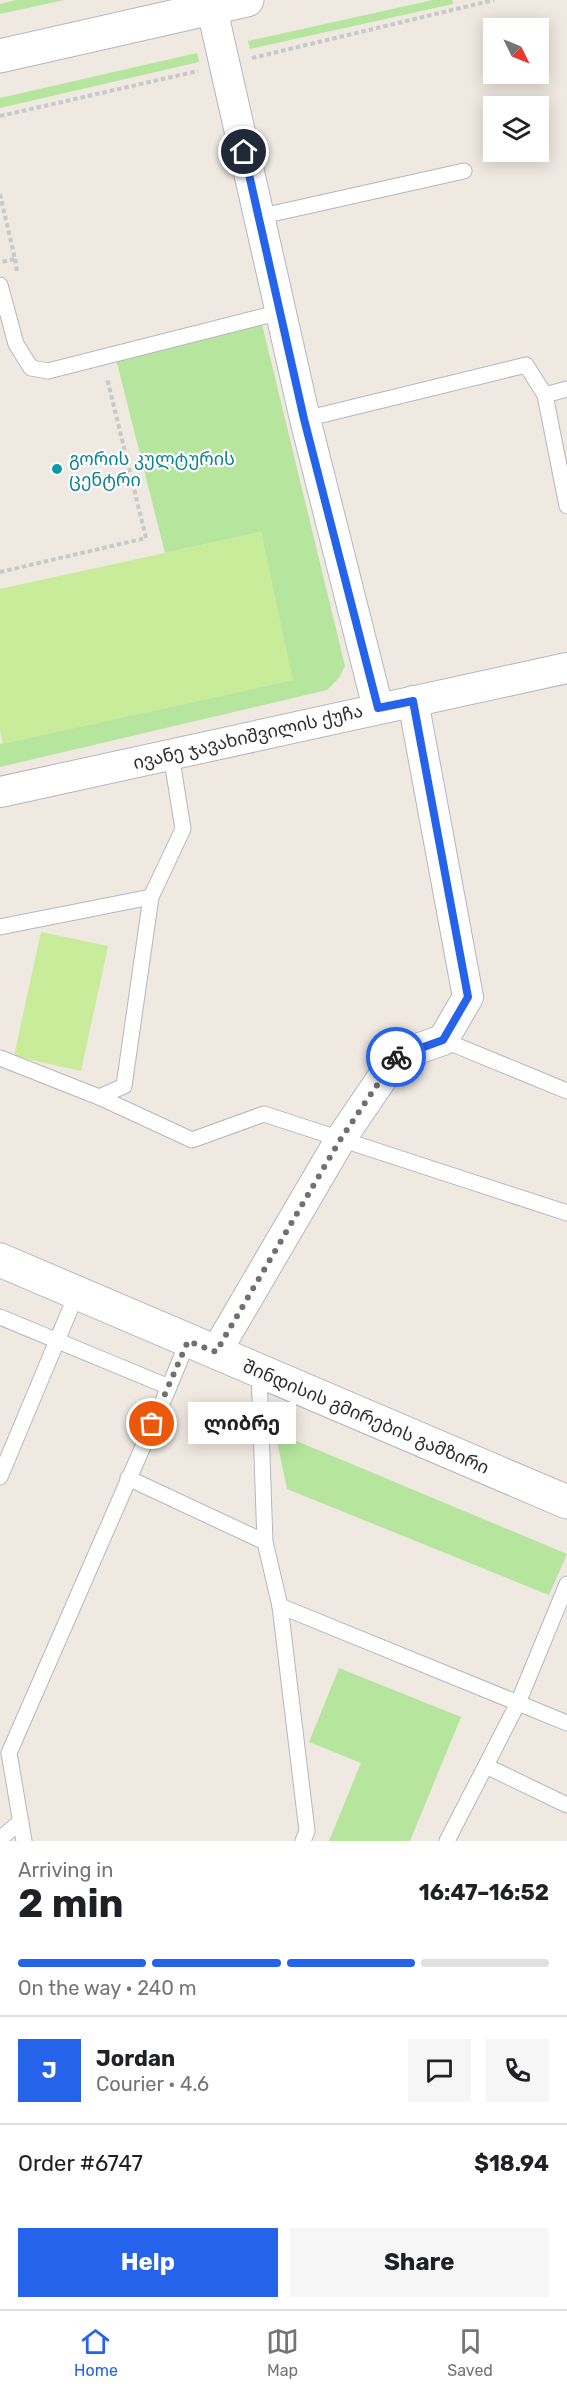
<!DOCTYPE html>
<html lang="en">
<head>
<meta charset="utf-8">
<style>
  :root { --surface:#fff; --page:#f6f6f6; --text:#202124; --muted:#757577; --line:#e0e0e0; --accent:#2563eb }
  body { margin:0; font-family:Rubik,"Noto Sans Georgian",sans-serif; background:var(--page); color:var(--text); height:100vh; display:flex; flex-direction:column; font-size:22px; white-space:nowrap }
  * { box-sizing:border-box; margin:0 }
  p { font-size:20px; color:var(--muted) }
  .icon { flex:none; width:33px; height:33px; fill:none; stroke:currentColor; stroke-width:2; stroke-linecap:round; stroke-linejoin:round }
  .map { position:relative; height:1841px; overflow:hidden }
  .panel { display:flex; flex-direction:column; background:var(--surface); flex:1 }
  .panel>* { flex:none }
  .needle { width:39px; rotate:133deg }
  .buttons { position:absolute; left:483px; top:18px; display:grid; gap:12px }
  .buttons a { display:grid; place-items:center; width:66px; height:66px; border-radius:0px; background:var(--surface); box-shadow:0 3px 15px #0003; font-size:30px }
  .pin { position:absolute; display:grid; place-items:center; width:51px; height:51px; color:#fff; margin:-26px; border:3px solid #fff; border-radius:50%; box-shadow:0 2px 6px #0007 }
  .courier { position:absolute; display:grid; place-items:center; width:60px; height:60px; margin:-30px; border:4px solid #2563eb; border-radius:50%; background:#fff; color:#222; box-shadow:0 2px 8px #0007 }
  .bubble { position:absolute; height:42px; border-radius:0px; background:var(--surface); box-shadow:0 3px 15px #0003; font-size:20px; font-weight:700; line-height:42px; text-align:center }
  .head em { font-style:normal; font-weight:700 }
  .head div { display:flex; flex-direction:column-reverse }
  .head { display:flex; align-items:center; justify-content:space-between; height:102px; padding:0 18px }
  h1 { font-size:39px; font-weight:700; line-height:45px }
  .bar { display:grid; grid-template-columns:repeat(4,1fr); gap:9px 6px; align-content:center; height:72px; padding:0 18px }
  .bar i { height:8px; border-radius:4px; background:var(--line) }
  .bar .on { background:var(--accent) }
  .bar p { grid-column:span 4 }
  .line { display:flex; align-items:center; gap:15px; padding:0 18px; border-top:2px solid var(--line) }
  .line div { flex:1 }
  .round { display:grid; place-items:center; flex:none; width:63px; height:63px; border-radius:0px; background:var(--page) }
  .action { display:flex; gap:12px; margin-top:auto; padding:12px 18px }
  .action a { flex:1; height:69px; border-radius:0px; background:var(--accent); color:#fff; font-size:24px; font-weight:700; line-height:69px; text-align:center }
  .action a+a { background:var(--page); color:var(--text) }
  .menu { display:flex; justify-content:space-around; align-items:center; height:84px; border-top:2px solid var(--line); background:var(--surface); font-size:16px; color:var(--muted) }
  .menu a { display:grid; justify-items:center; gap:3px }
  .menu .on { color:var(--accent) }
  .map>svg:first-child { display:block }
  .green { fill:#b6e59e }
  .pitch { fill:#c9ec9a }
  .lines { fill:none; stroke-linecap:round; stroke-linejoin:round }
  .lane-casing { stroke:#b4b7c1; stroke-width:17 }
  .street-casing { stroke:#b4b7c1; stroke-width:32 }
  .secondary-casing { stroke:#b4b7c1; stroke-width:35 }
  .path { stroke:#c9c9c9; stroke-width:4; stroke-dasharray:4.5 3; stroke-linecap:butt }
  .lane { stroke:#fff; stroke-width:15 }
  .street { stroke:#fff; stroke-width:30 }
  .secondary { stroke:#fff; stroke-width:33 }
  .done { stroke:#726f6d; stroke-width:6; stroke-dasharray:0 10.8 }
  .route { stroke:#2563eb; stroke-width:8 }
  .culture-dot { fill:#0f9aa8; stroke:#fff; stroke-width:2 }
  .labels { text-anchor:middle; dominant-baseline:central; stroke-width:4.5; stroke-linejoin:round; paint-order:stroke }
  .culture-label { font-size:18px; fill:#0d838f; stroke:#fff; text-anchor:start }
  .street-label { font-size:18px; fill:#2e2e2e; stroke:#fff }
</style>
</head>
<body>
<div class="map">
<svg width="567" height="1841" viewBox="0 0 567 1841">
  <rect width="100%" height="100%" fill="#efe9e1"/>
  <g class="green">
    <path d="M16 0H64L0 14V4Z"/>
    <path d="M433 0H452L453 4 250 49 248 41Z"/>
    <path d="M197 53 199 62 0 108V98Z"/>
    <path d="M261 320 345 666 339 678 327 690 0 767V744L292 680 261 532 165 553 115 355Z"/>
    <path d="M275 1432 567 1554 549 1595 287 1489Z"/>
    <path d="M339 1668 461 1717 410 1841H329L361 1763 309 1742Z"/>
  </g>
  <g class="pitch">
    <path d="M261 532 293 680 3 744 0 731V589Z"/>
    <path d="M41 932 108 946 81 1071 14 1056Z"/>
  </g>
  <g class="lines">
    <g class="lane-casing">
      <g id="lane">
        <path d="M258 217 464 171"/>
        <path d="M0 285 16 344 31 368 48 371 281 312"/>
        <path d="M545 395 567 506"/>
        <path d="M305 419 526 365 545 395 567 389"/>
        <path d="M151 897 183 829 171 754"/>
        <path d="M0 927 151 897 124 1086 99 1097 0 1058"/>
        <path d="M443 1040 567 1091"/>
        <path d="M99 1097 192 1140 264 1114 567 1213"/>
        <path d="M0 1317 169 1387 188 1341"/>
        <path d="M259 1371 265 1542 280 1606 567 1723"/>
        <path d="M0 1477 77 1293"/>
        <path d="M128 1478 265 1542"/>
        <path d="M280 1606 307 1831 303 1841"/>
        <path d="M486 1766 567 1805"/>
        <path d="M0 1839 21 1821"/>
        <path d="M24 1841 9 1753 169 1387"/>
        <path d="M447 1841 518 1703 567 1584"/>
      </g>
    </g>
    <g class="street-casing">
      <g id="street">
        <path d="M210 0 305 419 378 708"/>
        <path d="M0 792 567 668"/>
        <path d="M216 1352 340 1140 397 1056 443 1040 468 997 413 701"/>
      </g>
    </g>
    <g class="secondary-casing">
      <g id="secondary">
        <path d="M0 56 247 0"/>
        <path d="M0 1260 567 1502"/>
      </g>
    </g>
    <g class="path">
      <path d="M252 58 494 0"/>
      <path d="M0 116 198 71"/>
      <path d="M0 194 15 259 1 262"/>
      <path d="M15 259 17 271"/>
      <path d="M0 572 146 538 107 378"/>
    </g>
    <use href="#lane" class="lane"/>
    <use href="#street" class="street"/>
    <use href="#secondary" class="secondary"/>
  </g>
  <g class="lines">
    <path class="done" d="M152 1424 188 1341 216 1352 340 1140 396 1057"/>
    <path class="route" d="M244 152 304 419 378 708 413 701 468 997 443 1040 396 1057"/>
  </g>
  <circle class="culture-dot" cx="57" cy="469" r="6"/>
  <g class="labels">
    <g class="culture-label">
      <text x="69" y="459">გორის კულტურის<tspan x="69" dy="21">ცენტრი</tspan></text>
    </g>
    <g class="street-label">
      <text transform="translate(248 737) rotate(-13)">ივანე ჯავახიშვილის ქუჩა</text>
      <text transform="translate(366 1417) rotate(23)">შინდისის გმირების გამზირი</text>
    </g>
  </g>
</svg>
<div class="buttons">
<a><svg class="needle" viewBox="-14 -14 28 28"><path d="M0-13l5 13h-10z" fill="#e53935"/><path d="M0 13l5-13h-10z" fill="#757577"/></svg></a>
<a><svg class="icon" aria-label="layers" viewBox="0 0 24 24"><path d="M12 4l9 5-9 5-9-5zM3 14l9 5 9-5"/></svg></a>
</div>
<div class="pin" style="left:152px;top:1424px;background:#ea580c"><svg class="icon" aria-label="bag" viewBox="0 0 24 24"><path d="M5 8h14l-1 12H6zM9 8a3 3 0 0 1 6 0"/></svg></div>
<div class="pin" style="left:244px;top:152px;background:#1f2937"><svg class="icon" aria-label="home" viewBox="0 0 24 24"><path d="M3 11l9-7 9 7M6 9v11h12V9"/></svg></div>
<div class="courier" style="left:396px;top:1057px"><svg class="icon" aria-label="bike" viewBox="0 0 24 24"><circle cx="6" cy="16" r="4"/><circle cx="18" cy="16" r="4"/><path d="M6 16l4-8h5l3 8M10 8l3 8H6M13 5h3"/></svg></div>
<div class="bubble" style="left:188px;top:1402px;width:108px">ლიბრე</div>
</div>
<section class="panel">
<div class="head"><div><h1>2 min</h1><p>Arriving in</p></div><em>16:47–16:52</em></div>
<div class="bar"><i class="on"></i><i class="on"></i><i class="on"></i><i></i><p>On the way · 240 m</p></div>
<div class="line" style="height:108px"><b class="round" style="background:var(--accent);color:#fff">J</b><div><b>Jordan</b><p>Courier · 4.6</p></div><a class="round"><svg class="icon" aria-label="chat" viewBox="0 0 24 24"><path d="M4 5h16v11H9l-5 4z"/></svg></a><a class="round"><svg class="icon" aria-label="phone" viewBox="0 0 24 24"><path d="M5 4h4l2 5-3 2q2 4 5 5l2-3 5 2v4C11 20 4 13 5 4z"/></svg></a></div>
<div class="line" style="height:78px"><div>Order #6747</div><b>$18.94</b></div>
<div class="action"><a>Help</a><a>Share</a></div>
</section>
<nav class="menu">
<a class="on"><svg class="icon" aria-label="home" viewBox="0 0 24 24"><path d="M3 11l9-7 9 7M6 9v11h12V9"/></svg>Home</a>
<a><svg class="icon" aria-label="map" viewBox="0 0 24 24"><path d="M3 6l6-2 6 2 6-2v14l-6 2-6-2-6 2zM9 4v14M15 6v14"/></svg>Map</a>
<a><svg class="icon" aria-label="saved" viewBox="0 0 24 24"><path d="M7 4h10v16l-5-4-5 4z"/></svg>Saved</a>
</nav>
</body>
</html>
